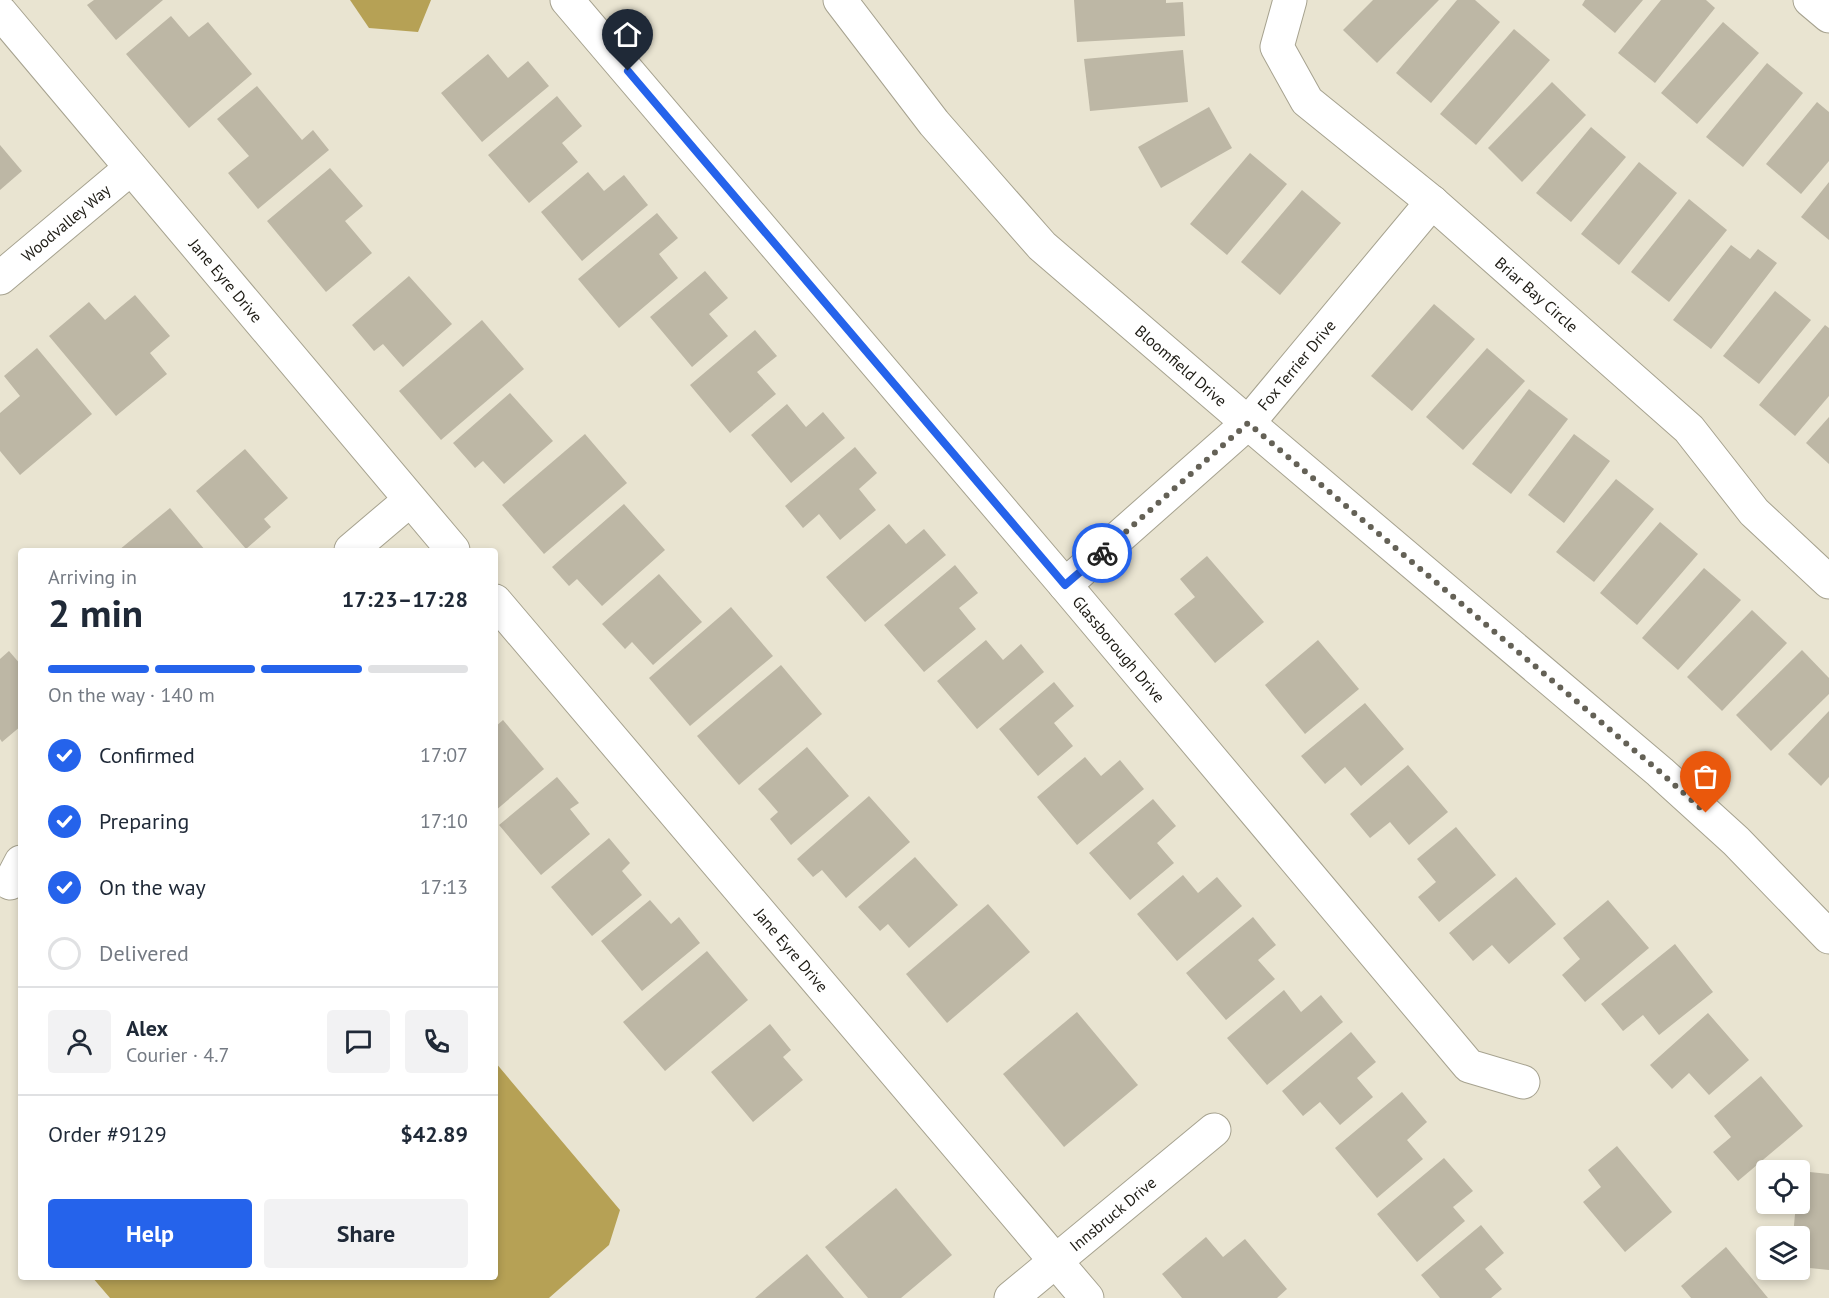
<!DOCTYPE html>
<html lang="en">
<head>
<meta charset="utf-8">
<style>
  :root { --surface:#fff; --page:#f2f2f3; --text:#1f2937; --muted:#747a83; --line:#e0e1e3; --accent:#2563eb }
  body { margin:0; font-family:"PT Sans",sans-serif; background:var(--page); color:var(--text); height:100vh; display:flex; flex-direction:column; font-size:22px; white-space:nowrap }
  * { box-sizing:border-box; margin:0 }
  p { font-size:20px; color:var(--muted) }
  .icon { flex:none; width:33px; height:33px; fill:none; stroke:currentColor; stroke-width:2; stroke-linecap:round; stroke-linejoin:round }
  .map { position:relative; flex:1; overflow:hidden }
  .details { position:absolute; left:18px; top:548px; width:480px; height:732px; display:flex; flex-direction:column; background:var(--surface); border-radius:6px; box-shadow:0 3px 9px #0003 }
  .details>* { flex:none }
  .buttons { position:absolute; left:1756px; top:1160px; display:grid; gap:12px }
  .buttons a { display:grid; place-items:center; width:54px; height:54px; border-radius:6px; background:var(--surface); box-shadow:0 3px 9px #0003; font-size:30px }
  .pin { position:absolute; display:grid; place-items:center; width:51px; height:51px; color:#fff; margin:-62px -26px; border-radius:50% 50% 50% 0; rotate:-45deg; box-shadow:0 0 6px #0007 }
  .pin .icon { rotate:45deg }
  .courier { position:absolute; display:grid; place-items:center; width:60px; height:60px; margin:-30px; border:4px solid #2563eb; border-radius:50%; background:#fff; color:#222; box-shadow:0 2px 8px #0007 }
  .headline em { font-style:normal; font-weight:800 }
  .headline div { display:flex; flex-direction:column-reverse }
  .headline { display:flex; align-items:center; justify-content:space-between; height:102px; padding:0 30px }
  h1 { font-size:39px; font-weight:800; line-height:45px }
  .bar { display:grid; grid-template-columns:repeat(4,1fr); gap:9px 6px; align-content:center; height:72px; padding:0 30px }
  .bar i { height:8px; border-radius:4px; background:var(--line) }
  .bar .on { background:var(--accent) }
  .bar p { grid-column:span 4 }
  .line { display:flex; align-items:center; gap:15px; padding:0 30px; border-top:2px solid var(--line) }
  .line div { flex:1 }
  .round { display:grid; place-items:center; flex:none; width:63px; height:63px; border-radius:6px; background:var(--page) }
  ol { padding:0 30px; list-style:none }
  li { display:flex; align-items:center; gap:18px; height:66px }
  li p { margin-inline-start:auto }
  li .icon { padding:6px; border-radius:50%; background:var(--accent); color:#fff; stroke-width:4 }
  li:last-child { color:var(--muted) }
  li i { width:33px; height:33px; border:3px solid var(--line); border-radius:50% }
  .cta { display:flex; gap:12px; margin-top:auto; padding:12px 30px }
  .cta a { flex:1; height:69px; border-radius:6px; background:var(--accent); color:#fff; font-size:24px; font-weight:800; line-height:69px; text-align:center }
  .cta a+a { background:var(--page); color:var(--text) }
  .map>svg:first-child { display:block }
  .water { fill:#b6a155 }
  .building { fill:#bdb7a5 }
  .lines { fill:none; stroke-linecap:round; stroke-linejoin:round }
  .minor-casing { stroke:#a6a28f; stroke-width:35 }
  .tertiary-casing { stroke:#a6a28f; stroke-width:35 }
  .minor { stroke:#fff; stroke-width:33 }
  .tertiary { stroke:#fff; stroke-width:33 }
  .done { stroke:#646156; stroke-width:6; stroke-dasharray:0 10.8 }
  .route { stroke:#2563eb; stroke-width:8 }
  .labels { text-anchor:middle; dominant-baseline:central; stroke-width:4.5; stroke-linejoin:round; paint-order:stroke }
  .street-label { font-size:16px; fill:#1d1b14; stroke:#f7f1de }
</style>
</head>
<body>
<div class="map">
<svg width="1829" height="1298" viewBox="0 0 1829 1298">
  <rect width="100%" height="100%" fill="#e9e4d1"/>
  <g class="water">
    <path d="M350 0H431L418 32 369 28Z"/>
    <path d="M495 1062 620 1210 609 1245 549 1298H110L92 1277 495 1276Z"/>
  </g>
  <g class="building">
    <path d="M94 0H163L116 40 87 5Z"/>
    <path d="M1074 0H1166V3L1183 2 1185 36 1077 42Z"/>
    <path d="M1373 0H1439L1377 63 1343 30Z"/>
    <path d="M1457 0H1475L1500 22 1431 103 1396 73Z"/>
    <path d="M1585 0H1643L1615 33 1582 5Z"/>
    <path d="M1661 0H1706L1715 8 1655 83 1618 53Z"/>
    <path d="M171 16 189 37 208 22 252 74 189 128 126 54Z"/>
    <path d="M1723 22 1759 53 1697 124 1661 93Z"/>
    <path d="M1514 29 1550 60 1476 145 1440 114Z"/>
    <path d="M1183 50 1188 102 1090 111 1084 59Z"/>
    <path d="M488 54 508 78 528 61 549 86 482 142 441 93Z"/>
    <path d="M1767 63 1803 93 1743 167 1706 137Z"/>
    <path d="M1552 82 1586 115 1522 182 1488 148Z"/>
    <path d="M257 86 302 140 313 130 329 150 258 209 228 173 249 156 217 119Z"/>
    <path d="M557 96 582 126 562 143 578 162 529 203 488 155Z"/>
    <path d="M1817 102 1829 112V161L1801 194 1766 164Z"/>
    <path d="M1209 107 1232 148 1161 188 1138 147Z"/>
    <path d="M1591 127 1626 157 1571 222 1536 193Z"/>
    <path d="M0 145 22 171 0 190Z"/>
    <path d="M1250 153 1287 184 1227 255 1190 224Z"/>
    <path d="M1639 162 1677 193 1619 265 1581 234Z"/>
    <path d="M330 168 363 206 345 221 372 253 326 292 267 221Z"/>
    <path d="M588 172 604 191 624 175 648 205 582 261 541 212Z"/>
    <path d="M1829 182V240L1801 217Z"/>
    <path d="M1302 190 1341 223 1280 295 1241 262Z"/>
    <path d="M1689 199 1727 230 1669 302 1631 272Z"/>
    <path d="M657 213 678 238 659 254 678 278 619 328 578 279Z"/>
    <path d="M1731 245 1750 259 1758 249 1777 263 1711 349 1673 320Z"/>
    <path d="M705 271 728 298 709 314 728 336 692 367 650 317Z"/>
    <path d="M409 276 452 324 403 367 383 344 374 351 352 325Z"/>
    <path d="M1775 291 1811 320 1759 384 1723 356Z"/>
    <path d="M135 295 170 336 150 353 167 374 116 416 49 336 89 302 105 320Z"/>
    <path d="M1434 304 1475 339 1412 411 1371 376Z"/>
    <path d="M482 320 524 369 441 440 399 391Z"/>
    <path d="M1825 325 1829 328V396L1795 436 1759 405Z"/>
    <path d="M755 330 777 356 757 372 776 394 730 433 690 385Z"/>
    <path d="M37 348 92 414 20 475 0 451V413L20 396 4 376Z"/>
    <path d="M1487 348 1525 381 1463 450 1426 417Z"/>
    <path d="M1529 389 1568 419 1511 494 1472 464Z"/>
    <path d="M510 393 553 441 504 484 483 461 475 468 453 443Z"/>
    <path d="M787 404 806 427 823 412 845 438 791 483 751 435Z"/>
    <path d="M1829 417V464L1806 443Z"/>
    <path d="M585 434 627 483 544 554 502 505Z"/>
    <path d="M1574 434 1610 461 1564 523 1528 495Z"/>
    <path d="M855 447 877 473 859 489 876 510 840 540 819 514 803 528 785 506Z"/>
    <path d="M245 449 288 498 264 519 271 527 246 549 196 491Z"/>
    <path d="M1616 479 1654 509 1594 582 1556 552Z"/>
    <path d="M624 504 665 550 602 606 577 579 569 586 552 567Z"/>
    <path d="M170 508 205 550H119Z"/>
    <path d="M1660 522 1698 554 1637 625 1600 593Z"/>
    <path d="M889 524 906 544 924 529 946 555 865 622 826 577Z"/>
    <path d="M1207 556 1264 622 1215 663 1174 614 1195 597 1180 579Z"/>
    <path d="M955 565 978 593 959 608 976 629 924 672 884 625Z"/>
    <path d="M1704 568 1741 600 1678 670 1642 638Z"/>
    <path d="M659 574 702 622 653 665 632 642 625 649 602 624Z"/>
    <path d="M731 607 773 656 690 726 649 678Z"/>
    <path d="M1752 610 1787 643 1722 711 1687 677Z"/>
    <path d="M986 640 1003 660 1021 644 1044 672 977 729 937 681Z"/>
    <path d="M1318 640 1359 689 1305 734 1265 685Z"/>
    <path d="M1802 650 1829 678V694L1771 751 1736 715Z"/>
    <path d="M9 651 21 665V726L2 742 0 739V659Z"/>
    <path d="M781 665 822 714 739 785 697 736Z"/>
    <path d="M1054 682 1074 706 1054 723 1073 746 1038 776 999 729Z"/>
    <path d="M1365 703 1404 749 1361 786 1345 767 1325 784 1301 756Z"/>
    <path d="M1829 711V777L1821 786 1788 754Z"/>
    <path d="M503 720 544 769 495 811V727Z"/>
    <path d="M807 747 849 796 791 845 770 819 778 812 758 789Z"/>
    <path d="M1085 757 1101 776 1120 760 1144 789 1077 845 1037 797Z"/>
    <path d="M1408 765 1448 812 1409 845 1390 822 1370 838 1350 814Z"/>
    <path d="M557 777 579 803 570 809 590 834 541 875 499 825Z"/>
    <path d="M869 796 910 842 846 898 822 870 813 877 797 859Z"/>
    <path d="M1153 799 1176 826 1157 843 1174 863 1130 900 1089 853Z"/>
    <path d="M1456 827 1496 875 1439 922 1418 897 1436 882 1417 859Z"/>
    <path d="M609 838 630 863 622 871 642 895 592 936 551 887Z"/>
    <path d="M915 857 958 905 909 948 888 924 880 931 858 907Z"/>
    <path d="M1183 875 1198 893 1217 877 1242 906 1177 961 1137 914Z"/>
    <path d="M1516 877 1556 924 1509 964 1492 945 1473 961 1449 933Z"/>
    <path d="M650 900 671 924 679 917 700 943 642 991 601 941Z"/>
    <path d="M1608 900 1649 948 1585 1002 1562 975 1580 959 1563 938Z"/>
    <path d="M988 904 1030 952 947 1023 906 974Z"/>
    <path d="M1253 917 1276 945 1258 960 1275 979 1226 1020 1186 973Z"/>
    <path d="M1675 944 1713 992 1659 1035 1643 1015 1623 1031 1601 1004Z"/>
    <path d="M707 951 748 1000 665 1071 623 1022Z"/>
    <path d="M1284 990 1301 1012 1321 995 1343 1022 1267 1085 1227 1038Z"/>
    <path d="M1077 1012 1138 1085 1064 1147 1003 1074Z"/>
    <path d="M1708 1013 1749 1060 1709 1095 1689 1073 1672 1089 1650 1065Z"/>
    <path d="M770 1024 791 1050 783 1057 803 1080 753 1122 711 1072Z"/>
    <path d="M1351 1032 1376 1062 1357 1078 1373 1097 1340 1125 1320 1102 1303 1116 1282 1091Z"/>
    <path d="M1761 1076 1803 1126 1738 1181 1713 1152 1731 1137 1714 1116Z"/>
    <path d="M1402 1092 1427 1122 1407 1140 1423 1159 1377 1198 1335 1148Z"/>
    <path d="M1617 1146 1672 1212 1625 1252 1583 1202 1601 1187 1588 1170Z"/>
    <path d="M1444 1158 1473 1191 1453 1207 1465 1221 1417 1262 1377 1214Z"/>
    <path d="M1800 1171 1829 1174V1270L1800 1267V1236H1793L1796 1203H1800Z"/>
    <path d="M896 1188 952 1255 901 1298H868L825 1247Z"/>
    <path d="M1481 1225 1504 1253 1485 1269 1502 1289 1491 1298H1440L1421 1275Z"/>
    <path d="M1206 1237 1223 1257 1245 1239 1287 1289 1277 1298H1182L1162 1274Z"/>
    <path d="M1726 1247 1768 1298H1691L1681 1286Z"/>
    <path d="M807 1254 844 1298H755Z"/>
  </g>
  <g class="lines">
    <g class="minor-casing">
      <g id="minor">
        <path id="s1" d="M567 0 1065 585 1469 1066 1523 1082"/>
        <path id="s2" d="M1290 0 1277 47 1307 101 1432 202 1689 429 1754 512 1829 582"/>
        <path d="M1810 0 1829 16"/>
        <path id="s3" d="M0 12 453 550"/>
        <path id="s4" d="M0 278 131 168"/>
        <path d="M351 550 410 500"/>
        <path id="s5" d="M1065 585 1248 423 1432 202"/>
        <path id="s6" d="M495 601 1087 1298"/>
        <path d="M10 883 21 862"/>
        <path id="s7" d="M1011 1298 1214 1130"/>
      </g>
    </g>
    <g class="tertiary-casing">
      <g id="tertiary">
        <path id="s8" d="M840 0 934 123 1042 246 1248 423 1660 772 1736 841 1829 937"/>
      </g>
    </g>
    <use href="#minor" class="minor"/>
    <use href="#tertiary" class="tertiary"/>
  </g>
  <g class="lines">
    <path class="done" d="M1102 553 1248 423 1660 772 1706 813"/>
    <path class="route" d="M628 71 1065 585 1102 553"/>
  </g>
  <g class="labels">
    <g class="street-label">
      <text stroke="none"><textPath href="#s4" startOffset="86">Woodvalley Way</textPath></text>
      <text stroke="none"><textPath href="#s3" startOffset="351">Jane Eyre Drive</textPath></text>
      <text stroke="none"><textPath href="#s2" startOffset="411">Briar Bay Circle</textPath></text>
      <text stroke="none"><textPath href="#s5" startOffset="320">Fox Terrier Drive</textPath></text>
      <text stroke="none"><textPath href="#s8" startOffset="502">Bloomfield Drive</textPath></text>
      <text stroke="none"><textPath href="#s1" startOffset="852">Glassborough Drive</textPath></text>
      <text stroke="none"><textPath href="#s6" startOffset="458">Jane Eyre Drive</textPath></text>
      <text stroke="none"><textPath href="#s7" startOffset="132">Innsbruck Drive</textPath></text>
    </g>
  </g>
</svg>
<div class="buttons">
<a><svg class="icon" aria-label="locate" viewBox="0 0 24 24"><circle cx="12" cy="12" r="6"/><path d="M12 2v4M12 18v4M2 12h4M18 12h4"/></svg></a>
<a><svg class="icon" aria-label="layers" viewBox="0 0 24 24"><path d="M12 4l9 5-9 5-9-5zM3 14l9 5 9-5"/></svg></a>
</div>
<div class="pin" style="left:1706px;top:813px;background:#ea580c"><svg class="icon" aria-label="bag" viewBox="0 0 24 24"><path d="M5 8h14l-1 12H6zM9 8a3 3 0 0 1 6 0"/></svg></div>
<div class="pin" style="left:628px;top:71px;background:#1f2937"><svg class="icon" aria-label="home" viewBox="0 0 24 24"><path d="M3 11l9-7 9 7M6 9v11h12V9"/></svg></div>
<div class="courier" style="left:1102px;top:553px"><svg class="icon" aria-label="bike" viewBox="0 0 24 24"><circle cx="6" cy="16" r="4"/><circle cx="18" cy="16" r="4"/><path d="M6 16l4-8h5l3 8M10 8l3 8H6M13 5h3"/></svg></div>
<section class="details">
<div class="headline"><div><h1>2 min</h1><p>Arriving in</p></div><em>17:23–17:28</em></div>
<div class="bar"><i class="on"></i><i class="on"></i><i class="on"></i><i></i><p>On the way · 140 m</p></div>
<ol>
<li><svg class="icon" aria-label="check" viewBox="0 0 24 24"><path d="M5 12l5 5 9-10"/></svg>Confirmed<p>17:07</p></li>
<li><svg class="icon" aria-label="check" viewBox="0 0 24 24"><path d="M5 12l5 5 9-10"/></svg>Preparing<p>17:10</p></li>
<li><svg class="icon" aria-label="check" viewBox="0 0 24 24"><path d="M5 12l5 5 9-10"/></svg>On the way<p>17:13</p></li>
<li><i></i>Delivered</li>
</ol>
<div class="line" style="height:108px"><a class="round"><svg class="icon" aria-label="person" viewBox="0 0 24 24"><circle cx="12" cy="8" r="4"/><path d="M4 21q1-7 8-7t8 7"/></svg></a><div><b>Alex</b><p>Courier · 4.7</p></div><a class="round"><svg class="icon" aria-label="chat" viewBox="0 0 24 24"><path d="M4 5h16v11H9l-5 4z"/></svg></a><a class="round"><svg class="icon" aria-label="phone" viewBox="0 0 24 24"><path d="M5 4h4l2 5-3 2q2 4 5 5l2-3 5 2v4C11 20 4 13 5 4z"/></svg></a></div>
<div class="line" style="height:78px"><div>Order #9129</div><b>$42.89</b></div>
<div class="cta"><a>Help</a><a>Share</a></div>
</section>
</div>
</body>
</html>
